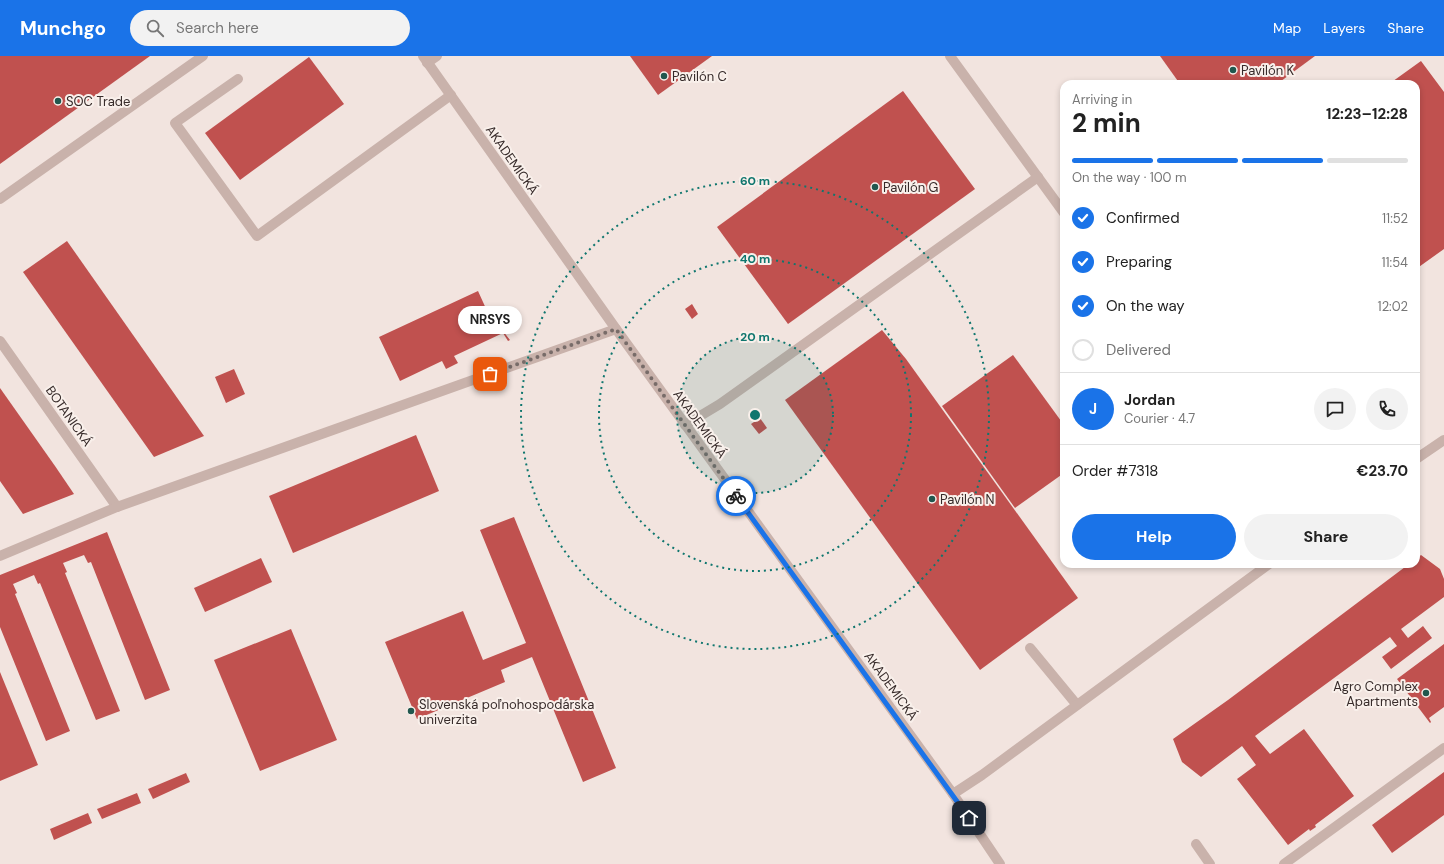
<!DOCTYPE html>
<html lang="en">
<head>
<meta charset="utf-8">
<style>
  :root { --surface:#fff; --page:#f2f2f2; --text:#222; --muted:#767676; --line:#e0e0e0; --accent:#1a73e8 }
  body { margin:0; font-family:"DM Sans",sans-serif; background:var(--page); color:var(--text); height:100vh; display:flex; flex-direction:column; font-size:15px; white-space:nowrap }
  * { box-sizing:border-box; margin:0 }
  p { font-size:13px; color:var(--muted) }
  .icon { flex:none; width:22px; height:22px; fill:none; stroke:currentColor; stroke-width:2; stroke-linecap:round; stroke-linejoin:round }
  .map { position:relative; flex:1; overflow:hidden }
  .details { position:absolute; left:1060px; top:24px; width:360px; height:488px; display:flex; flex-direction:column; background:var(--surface); border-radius:12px; box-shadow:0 2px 6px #0003 }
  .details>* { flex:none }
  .pin { position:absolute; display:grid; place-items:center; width:34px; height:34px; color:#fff; margin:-17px; border-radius:8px; box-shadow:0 2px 6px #0006 }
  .courier { position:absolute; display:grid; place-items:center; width:40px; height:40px; margin:-20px; border:3px solid #1a73e8; border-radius:50%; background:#fff; color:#222; box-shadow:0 1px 5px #0007 }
  .bubble { position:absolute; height:28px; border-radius:14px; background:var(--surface); box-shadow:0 2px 6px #0003; font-size:13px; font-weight:700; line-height:28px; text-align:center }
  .head em { font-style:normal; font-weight:700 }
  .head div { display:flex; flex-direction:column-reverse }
  .head { display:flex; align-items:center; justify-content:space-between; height:68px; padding:0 12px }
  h1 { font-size:26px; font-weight:700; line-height:30px }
  .bar { display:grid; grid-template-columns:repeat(4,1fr); gap:6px 4px; align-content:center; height:48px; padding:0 12px }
  .bar i { height:5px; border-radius:3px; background:var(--line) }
  .bar .selected { background:var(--accent) }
  .bar p { grid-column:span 4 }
  .line { display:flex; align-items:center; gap:10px; padding:0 12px; border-top:1px solid var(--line) }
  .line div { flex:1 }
  .round { display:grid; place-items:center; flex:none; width:42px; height:42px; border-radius:21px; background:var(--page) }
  ol { padding:0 12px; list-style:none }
  li { display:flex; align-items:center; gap:12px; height:44px }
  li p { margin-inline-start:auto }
  li .icon { padding:4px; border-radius:50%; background:var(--accent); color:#fff; stroke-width:4 }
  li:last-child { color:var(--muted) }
  li i { width:22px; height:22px; border:2px solid var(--line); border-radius:50% }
  .action { display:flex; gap:8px; margin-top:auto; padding:8px 12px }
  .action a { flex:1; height:46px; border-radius:24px; background:var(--accent); color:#fff; font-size:16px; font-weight:700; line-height:46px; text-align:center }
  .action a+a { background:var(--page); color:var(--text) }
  header { display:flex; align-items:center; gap:24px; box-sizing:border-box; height:56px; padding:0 20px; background:var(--accent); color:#fff }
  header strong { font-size:19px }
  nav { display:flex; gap:22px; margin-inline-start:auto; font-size:14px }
  .search { width:280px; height:36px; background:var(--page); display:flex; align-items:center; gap:10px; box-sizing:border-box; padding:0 14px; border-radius:22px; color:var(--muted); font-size:15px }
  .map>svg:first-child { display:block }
  .building { fill:#c0514f }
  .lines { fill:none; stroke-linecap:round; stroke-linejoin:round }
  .minor { stroke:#c9b2ab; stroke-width:10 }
  .done { stroke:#786c69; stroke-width:4; stroke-dasharray:0 7.2 }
  .route { stroke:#1a73e8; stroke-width:5 }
  .ring { fill:none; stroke:#0f766e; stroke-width:2; stroke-dasharray:2 4 }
  .poi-dot { fill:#21574e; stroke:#f9f0eb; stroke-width:1.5 }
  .labels { text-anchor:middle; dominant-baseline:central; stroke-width:4; stroke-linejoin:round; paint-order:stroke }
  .poi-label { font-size:13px; fill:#372b2a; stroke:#f9f0eb; text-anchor:start }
  .street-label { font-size:13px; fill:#372b2a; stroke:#f9f0eb }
  .centre { fill:#0f766e; stroke:#f9f0eb; stroke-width:2 }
  .ring-label { font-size:12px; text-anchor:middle; font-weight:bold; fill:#0f766e; stroke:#f9f0eb; stroke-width:4; stroke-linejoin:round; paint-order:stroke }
</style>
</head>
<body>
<header>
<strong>Munchgo</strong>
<div class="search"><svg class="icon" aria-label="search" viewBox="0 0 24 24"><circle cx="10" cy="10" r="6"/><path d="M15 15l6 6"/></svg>Search here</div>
<nav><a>Map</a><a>Layers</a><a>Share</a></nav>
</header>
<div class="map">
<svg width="1444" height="808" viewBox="0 0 1444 808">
  <rect width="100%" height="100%" fill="#f2e4df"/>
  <g class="building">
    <path d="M0 0H150L0 108Z"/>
    <path d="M630 0H712L658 39Z"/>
    <path d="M1160 0H1315L1277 28H1180Z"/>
    <path d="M309 1 344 48 240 124 205 77Z"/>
    <path d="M1421 5 1444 36V193L1416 213V28H1389Z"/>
    <path d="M903 35 975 133 788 268 717 171Z"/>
    <path d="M67 185 204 380 154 401 23 216Z"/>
    <path d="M478 235 488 257 492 255 499 270 510 284 508 285 503 277 454 300 458 307 446 313 442 305 400 325 379 281Z"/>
    <path d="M692 248 698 258 692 263 685 253Z"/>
    <path d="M882 274 906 303 1078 542 980 614 785 344Z"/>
    <path d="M1013 299 1064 369V417L1015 452 942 350Z"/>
    <path d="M234 313 245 338 226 347 215 321Z"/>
    <path d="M0 332 55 410 74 438 23 458 0 425Z"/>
    <path d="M760 362 767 372 759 378 751 368Z"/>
    <path d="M416 379 439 435 293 497 269 440Z"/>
    <path d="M514 461 616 712 583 726 532 601 501 614 505 626 417 663 385 586 463 555 483 604 526 587 480 474Z"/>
    <path d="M107 476 170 634 145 644 91 506 88 507 84 499 63 507 67 516 65 517 120 655 96 664 40 527 38 528 34 519 13 528 17 537 15 538 70 675 46 685 0 571V519Z"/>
    <path d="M1421 499 1440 513 1444 523V541L1401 573 1408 582 1423 570 1432 582 1391 613 1382 601 1397 590 1390 581 1255 680 1270 698 1304 673 1354 740 1315 769 1316 771 1310 775 1309 773 1288 789 1237 723 1256 709 1242 690 1201 721 1182 706 1173 683 1228 644 1409 508H1416V503Z"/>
    <path d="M261 502 272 526 205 556 194 532Z"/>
    <path d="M291 573 337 684 260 715 214 604Z"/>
    <path d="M1444 588V651L1429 662 1431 666 1430 667 1397 623Z"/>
    <path d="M0 616 38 709 0 725Z"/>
    <path d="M1444 716V759L1392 797 1372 769Z"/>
    <path d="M186 717 190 726 153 743 148 733Z"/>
    <path d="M137 737 141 747 102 763 97 753Z"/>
    <path d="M88 757 92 767 54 784 50 773Z"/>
  </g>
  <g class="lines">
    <g class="minor">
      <path d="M423 0 616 273 953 738 1000 808"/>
      <path d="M950 0 1064 157"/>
      <path d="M427 7 437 0"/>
      <path d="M238 23 175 67 257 180 451 39"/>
      <path d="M0 143 203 0"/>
      <path d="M0 285 117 451"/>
      <path d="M685 369 720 348 1038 121"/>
      <path d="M1416 403 1444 384"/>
      <path d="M0 500 117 451 616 273"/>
      <path d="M1030 592 1077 649"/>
      <path d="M953 738 982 719 1269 508"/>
      <path d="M1196 788 1210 808"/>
      <path d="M1284 808 1444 692"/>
    </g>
  </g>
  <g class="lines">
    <path class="done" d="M490 318 616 273 736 440"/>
    <path class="route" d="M736 440 969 762"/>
  </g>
  <circle cx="755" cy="359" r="78" fill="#0f766e" fill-opacity=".12"/>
  <g class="ring">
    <circle cx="755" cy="359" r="78"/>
    <circle cx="755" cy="359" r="156"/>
    <circle cx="755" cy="359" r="234"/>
  </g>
  <g class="poi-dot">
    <circle cx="1233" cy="14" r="4"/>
    <circle cx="664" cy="20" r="4"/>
    <circle cx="58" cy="45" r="4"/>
    <circle cx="875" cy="131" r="4"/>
    <circle cx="932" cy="443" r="4"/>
    <circle cx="1426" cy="637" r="4"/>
    <circle cx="411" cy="655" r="4"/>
  </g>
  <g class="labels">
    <g class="poi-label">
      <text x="1241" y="14">Pavilón K</text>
      <text x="672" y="20">Pavilón C</text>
      <text x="66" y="45">SOC Trade</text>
      <text x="883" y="131">Pavilón G</text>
      <text x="940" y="443">Pavilón N</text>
      <text x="1418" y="630" text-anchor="end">Agro Complex<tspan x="1418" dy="15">Apartments</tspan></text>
      <text x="419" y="648">Slovenská poľnohospodárska<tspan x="419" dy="15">univerzita</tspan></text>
    </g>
    <g class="street-label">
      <text transform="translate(512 104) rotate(55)">AKADEMICKÁ</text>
      <text transform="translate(69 360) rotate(55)">BOTANICKÁ</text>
      <text transform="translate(700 368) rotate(54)">AKADEMICKÁ</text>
      <text transform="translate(891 630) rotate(54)">AKADEMICKÁ</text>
    </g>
  </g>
  <circle cx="755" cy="359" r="6" class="centre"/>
  <g class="ring-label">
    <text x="755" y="129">60 m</text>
    <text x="755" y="207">40 m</text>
    <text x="755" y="285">20 m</text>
  </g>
</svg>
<div class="pin" style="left:490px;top:318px;background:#ea580c"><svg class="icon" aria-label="bag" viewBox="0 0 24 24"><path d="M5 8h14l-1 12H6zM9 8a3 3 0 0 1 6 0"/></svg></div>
<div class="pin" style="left:969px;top:762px;background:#1f2937"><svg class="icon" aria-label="home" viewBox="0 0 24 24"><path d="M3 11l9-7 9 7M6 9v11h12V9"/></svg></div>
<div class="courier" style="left:736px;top:440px"><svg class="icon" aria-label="bike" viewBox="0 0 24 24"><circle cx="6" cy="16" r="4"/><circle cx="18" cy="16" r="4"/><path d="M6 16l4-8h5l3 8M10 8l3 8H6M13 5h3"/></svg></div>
<div class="bubble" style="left:458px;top:250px;width:64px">NRSYS</div>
<section class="details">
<div class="head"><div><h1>2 min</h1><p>Arriving in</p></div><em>12:23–12:28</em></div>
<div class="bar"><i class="selected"></i><i class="selected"></i><i class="selected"></i><i></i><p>On the way · 100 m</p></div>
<ol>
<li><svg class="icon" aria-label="check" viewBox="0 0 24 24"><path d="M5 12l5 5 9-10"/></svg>Confirmed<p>11:52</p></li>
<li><svg class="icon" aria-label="check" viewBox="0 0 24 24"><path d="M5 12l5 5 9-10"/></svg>Preparing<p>11:54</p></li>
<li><svg class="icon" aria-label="check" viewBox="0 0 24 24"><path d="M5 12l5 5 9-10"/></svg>On the way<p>12:02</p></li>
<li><i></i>Delivered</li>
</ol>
<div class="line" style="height:72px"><b class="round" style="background:var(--accent);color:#fff">J</b><div><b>Jordan</b><p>Courier · 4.7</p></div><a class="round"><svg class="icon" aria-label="chat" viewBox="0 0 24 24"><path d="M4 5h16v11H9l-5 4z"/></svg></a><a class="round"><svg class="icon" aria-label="phone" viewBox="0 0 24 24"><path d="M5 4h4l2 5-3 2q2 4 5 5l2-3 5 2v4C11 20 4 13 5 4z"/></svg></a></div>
<div class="line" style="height:52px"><div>Order #7318</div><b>€23.70</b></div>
<div class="action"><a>Help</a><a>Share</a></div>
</section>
</div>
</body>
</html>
